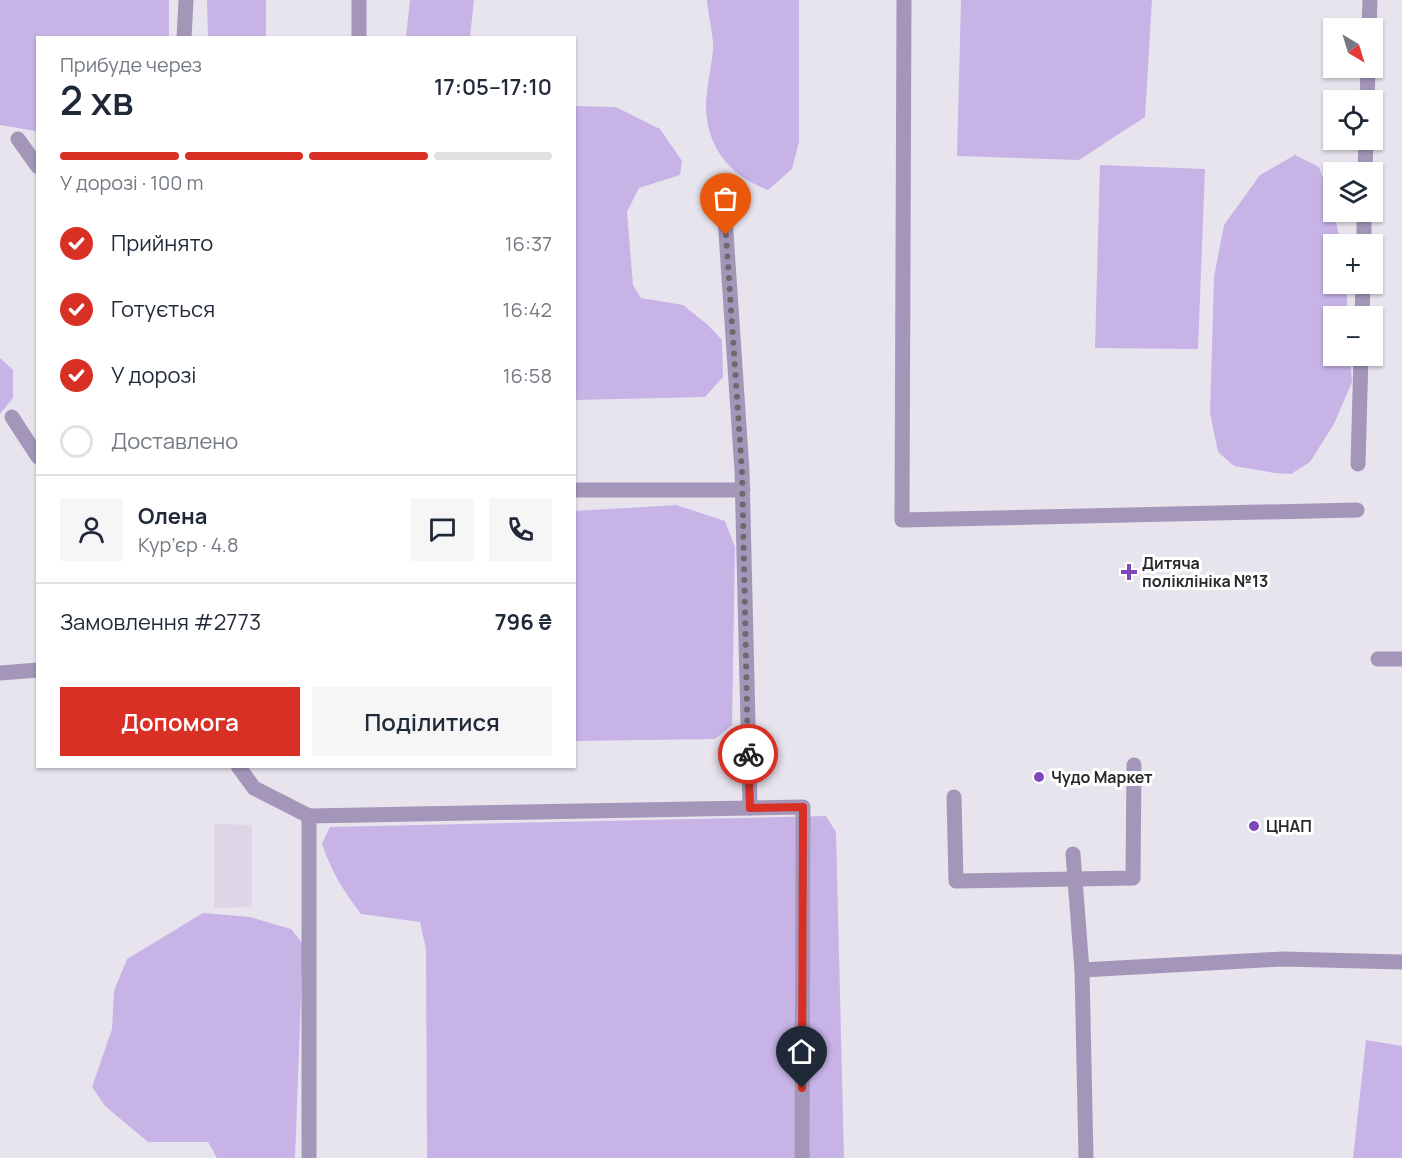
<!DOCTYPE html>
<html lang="uk">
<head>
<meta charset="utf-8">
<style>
  :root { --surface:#fff; --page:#f6f6f7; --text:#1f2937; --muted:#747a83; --line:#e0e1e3; --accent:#d93025 }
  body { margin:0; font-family:Manrope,sans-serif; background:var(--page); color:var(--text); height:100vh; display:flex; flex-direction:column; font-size:22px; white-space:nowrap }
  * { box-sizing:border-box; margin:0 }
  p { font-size:20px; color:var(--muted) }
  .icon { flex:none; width:33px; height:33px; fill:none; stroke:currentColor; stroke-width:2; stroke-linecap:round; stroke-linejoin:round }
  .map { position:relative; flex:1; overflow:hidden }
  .drawer { position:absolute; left:36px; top:36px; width:540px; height:732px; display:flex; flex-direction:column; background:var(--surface); border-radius:0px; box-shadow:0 2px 4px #0004 }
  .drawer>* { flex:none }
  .needle { width:39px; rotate:142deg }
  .fabs { position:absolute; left:1323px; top:18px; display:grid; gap:12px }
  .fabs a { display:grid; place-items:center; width:60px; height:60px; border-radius:0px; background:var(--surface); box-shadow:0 2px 4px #0004; font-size:30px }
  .pin { position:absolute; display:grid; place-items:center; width:51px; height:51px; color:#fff; margin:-62px -26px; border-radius:50% 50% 50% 0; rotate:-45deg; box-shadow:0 0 6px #0007 }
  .pin .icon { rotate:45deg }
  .courier { position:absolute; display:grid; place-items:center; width:60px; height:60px; margin:-30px; border:4px solid #d93025; border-radius:50%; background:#fff; color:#222; box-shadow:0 2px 8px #0007 }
  .headline em { font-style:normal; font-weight:600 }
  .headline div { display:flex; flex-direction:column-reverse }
  .headline { display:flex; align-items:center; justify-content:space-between; height:102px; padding:0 24px }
  h1 { font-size:39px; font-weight:600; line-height:45px }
  .bar { display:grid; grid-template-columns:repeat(4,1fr); gap:9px 6px; align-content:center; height:72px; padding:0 24px }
  .bar i { height:8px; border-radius:4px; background:var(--line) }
  .bar .selected { background:var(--accent) }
  .bar p { grid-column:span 4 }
  .line { display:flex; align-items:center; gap:15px; padding:0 24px; border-top:2px solid var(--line) }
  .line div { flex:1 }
  .round { display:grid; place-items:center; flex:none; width:63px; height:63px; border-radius:0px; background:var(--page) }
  ol { padding:0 24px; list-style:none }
  li { display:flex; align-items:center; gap:18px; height:66px }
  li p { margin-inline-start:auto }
  li .icon { padding:6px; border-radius:50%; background:var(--accent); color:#fff; stroke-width:4 }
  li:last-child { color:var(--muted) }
  li i { width:33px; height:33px; border:3px solid var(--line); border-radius:50% }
  .action { display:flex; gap:12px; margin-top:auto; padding:12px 24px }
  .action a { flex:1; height:69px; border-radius:0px; background:var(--accent); color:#fff; font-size:24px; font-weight:600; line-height:69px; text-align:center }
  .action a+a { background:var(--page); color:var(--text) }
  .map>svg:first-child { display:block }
  .built { fill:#dcd6e7 }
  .green { fill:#c7b3e6 }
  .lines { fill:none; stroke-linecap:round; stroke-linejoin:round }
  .minor { stroke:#a496b9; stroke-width:15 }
  .done { stroke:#6c6a6f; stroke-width:6; stroke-dasharray:0 10.8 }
  .route { stroke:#d93025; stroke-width:8 }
  .poi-dot { fill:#7f46bc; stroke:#fff; stroke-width:2 }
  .labels { text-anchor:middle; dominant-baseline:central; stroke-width:6; stroke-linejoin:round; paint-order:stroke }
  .poi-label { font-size:16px; font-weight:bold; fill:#29282b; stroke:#fff; text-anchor:start }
</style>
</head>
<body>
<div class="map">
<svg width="1402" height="1158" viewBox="0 0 1402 1158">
  <rect width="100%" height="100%" fill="#e8e4ee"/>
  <path class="built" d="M214 824 252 825V907L214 908Z"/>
  <g class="green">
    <path d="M0 0H169V37L38 38 37 135 35 131 0 125Z"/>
    <path d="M207 0H266V37H208Z"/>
    <path d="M410 0H474L470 37H406Z"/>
    <path d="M707 0H799V142L792 169 768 190C729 175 705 146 706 102 707 85 711 68 713 51 714 34 708 17 707 0Z"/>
    <path d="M961 0H1152L1145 117 1079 160 957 156Z"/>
    <path d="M575 106 616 107 660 129 682 161 680 175 639 188 627 212 633 285 641 298 683 305 708 325 722 340 723 377 705 397 575 400Z"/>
    <path d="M1295 155 1319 167 1332 204 1341 244H1334V284H1346L1348 316H1334V356H1350L1352 382 1334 424 1310 462 1291 474 1275 473 1234 466 1218 452 1210 413 1214 277 1224 225 1260 175Z"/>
    <path d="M1100 165 1205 169 1198 349 1095 348Z"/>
    <path d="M0 358 13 370V398L0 414Z"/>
    <path d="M676 505 725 521 735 547 732 725 715 739 575 741V511Z"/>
    <path d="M826 816 836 832 844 1158H427L426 949 420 922 361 914C344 892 331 871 322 844L330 827Z"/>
    <path d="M203 913 250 917 291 929 303 944 295 1158H217L208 1142H148L105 1106 92 1087 112 1029 114 991 127 959Z"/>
    <path d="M1366 1040 1402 1046V1158H1353Z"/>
  </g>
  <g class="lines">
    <g class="minor">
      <path d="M904 0 902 520 1357 510"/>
      <path d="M1369 28 1370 0"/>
      <path d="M184 38 186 0"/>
      <path d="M359 38V0"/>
      <path d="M1367 100 1368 68"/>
      <path d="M18 139 38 167"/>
      <path d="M1365 172 1366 140"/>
      <path d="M723 188 742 471 750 808"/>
      <path d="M1364 244V212"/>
      <path d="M1362 316 1363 284"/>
      <path d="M12 417 38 457"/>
      <path d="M1358 464 1361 356"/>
      <path d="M574 490H743"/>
      <path d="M1378 659H1402"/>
      <path d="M0 673 38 670"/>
      <path d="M238 766 254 788 309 816"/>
      <path d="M954 797 956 881 1133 878 1134 765"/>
      <path d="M1073 854 1082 970 1086 1158"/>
      <path d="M1082 970 1283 959 1402 962"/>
      <path d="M309 1158V816L803 807 802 1158"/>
    </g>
  </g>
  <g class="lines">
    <path class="done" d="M726 235 742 471 748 754"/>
    <path class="route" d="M748 754 750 808 803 807 802 1088"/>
  </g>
  <g class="poi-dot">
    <path d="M1126 563h6v6h6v6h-6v6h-6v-6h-6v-6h6z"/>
    <circle cx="1039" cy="777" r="6"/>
    <circle cx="1254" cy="826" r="6"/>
  </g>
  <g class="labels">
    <g class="poi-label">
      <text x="1142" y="563">Дитяча<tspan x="1142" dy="18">поліклініка №13</tspan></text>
      <text x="1051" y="777">Чудо Маркет</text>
      <text x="1266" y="826">ЦНАП</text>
    </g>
  </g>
</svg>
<div class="fabs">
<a><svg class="needle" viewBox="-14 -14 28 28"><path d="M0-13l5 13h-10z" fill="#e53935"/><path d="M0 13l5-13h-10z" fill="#747a83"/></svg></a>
<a><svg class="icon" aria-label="locate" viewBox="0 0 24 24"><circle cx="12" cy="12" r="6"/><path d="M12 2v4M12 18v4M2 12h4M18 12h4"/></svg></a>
<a><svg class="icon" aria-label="layers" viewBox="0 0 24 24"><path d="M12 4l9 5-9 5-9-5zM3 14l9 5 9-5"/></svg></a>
<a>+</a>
<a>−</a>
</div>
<div class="pin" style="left:726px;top:235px;background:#ea580c"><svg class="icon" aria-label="bag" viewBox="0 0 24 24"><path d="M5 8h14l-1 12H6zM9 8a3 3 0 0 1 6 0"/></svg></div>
<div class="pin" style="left:802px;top:1088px;background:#1f2937"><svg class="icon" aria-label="home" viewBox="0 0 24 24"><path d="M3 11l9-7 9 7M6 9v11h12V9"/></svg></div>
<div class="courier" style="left:748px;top:754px"><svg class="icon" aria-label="bike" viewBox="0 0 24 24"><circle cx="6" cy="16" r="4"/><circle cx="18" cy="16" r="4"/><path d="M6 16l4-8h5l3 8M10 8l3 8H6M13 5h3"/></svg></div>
<section class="drawer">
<div class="headline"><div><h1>2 хв</h1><p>Прибуде через</p></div><em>17:05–17:10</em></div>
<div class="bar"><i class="selected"></i><i class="selected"></i><i class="selected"></i><i></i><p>У дорозі · 100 m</p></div>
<ol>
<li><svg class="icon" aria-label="check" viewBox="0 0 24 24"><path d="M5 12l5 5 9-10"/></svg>Прийнято<p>16:37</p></li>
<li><svg class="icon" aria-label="check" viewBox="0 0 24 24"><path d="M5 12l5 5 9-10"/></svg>Готується<p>16:42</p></li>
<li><svg class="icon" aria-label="check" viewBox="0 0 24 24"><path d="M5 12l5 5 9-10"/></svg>У дорозі<p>16:58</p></li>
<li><i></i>Доставлено</li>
</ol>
<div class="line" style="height:108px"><a class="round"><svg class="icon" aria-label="person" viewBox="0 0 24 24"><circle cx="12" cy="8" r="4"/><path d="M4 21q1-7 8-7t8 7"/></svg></a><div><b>Олена</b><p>Кур’єр · 4.8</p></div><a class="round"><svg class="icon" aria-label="chat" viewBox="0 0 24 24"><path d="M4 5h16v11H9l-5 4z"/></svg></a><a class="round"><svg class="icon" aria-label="phone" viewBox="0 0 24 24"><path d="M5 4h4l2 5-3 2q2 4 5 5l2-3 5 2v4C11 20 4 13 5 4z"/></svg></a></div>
<div class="line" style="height:78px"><div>Замовлення #2773</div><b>796 ₴</b></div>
<div class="action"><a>Допомога</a><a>Поділитися</a></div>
</section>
</div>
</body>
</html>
